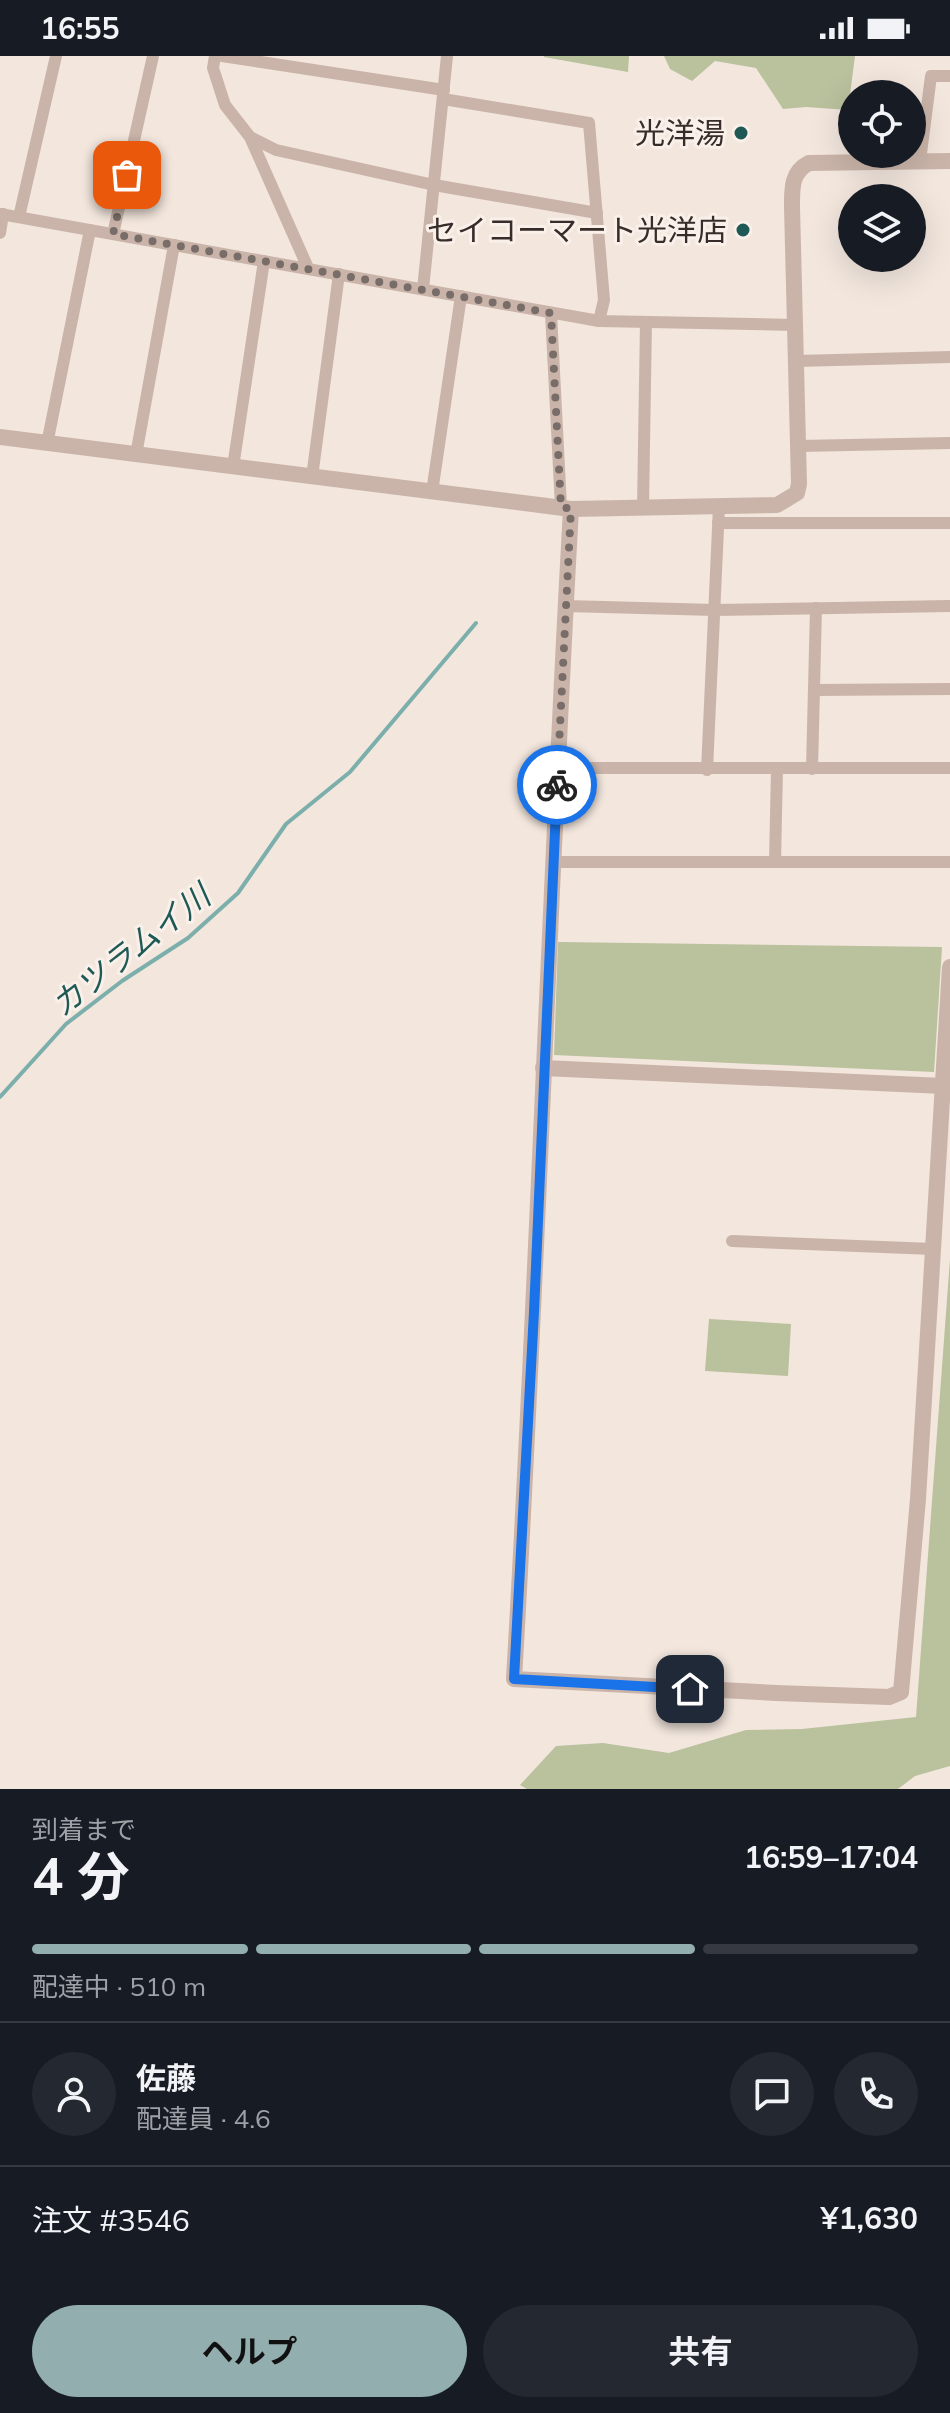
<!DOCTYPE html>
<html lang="ja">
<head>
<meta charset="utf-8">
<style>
  :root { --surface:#171b24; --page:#242831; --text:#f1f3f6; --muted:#9ea1a6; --line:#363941; --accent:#92aeae }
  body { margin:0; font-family:Mulish,"Noto Sans JP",sans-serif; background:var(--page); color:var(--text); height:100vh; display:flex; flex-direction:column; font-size:30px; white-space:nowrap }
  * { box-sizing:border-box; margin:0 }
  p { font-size:26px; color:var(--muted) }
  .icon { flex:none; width:44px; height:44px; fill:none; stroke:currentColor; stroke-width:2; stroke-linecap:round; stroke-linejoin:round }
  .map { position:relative; height:1733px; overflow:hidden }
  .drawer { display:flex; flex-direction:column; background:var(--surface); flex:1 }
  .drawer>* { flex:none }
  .controls { position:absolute; left:838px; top:24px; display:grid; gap:16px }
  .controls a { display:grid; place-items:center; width:88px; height:88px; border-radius:50%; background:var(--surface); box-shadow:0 8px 32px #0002; font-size:40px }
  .pin { position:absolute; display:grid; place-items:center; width:68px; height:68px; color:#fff; margin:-34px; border-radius:16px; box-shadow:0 4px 12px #0006 }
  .courier { position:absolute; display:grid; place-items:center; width:80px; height:80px; margin:-40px; border:6px solid #1a73e8; border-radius:50%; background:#fff; color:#222; box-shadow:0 2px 10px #0007 }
  .summary em { font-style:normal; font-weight:700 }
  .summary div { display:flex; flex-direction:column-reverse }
  .summary { display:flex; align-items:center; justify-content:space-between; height:136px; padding:0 32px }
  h1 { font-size:52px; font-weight:700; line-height:60px }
  .bar { display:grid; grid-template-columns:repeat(4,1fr); gap:12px 8px; align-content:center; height:96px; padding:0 32px }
  .bar i { height:10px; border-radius:6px; background:var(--line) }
  .bar .current { background:var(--accent) }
  .bar p { grid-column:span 4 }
  .line { display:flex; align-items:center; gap:20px; padding:0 32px; border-top:2px solid var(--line) }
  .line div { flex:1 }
  .round { display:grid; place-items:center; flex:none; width:84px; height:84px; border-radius:42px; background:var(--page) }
  .cta { display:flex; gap:16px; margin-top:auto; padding:16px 32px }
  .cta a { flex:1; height:92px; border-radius:48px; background:var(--accent); color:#111; font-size:32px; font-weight:700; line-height:92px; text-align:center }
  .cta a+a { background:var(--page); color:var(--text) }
  .status { display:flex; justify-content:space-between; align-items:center; height:56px; padding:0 40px; background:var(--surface); direction:ltr }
  .status svg { height:22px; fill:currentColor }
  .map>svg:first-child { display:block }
  .green { fill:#b9c19d }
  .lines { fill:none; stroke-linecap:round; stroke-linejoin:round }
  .stream { stroke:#7cafab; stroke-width:4 }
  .minor { stroke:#cab4a9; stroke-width:12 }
  .tertiary { stroke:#cab4a9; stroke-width:16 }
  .done { stroke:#786d68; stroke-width:8; stroke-dasharray:0 14.4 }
  .route { stroke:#1a73e8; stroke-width:10 }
  .poi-dot { fill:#1f5956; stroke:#faf0ea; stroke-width:3 }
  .labels { text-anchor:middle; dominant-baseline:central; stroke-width:6; stroke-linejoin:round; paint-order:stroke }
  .poi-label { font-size:30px; fill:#372c29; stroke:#faf0ea; text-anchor:end }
  .water-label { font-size:32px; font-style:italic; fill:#1f5956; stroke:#faf0ea }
</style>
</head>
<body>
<div class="status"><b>16:55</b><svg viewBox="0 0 49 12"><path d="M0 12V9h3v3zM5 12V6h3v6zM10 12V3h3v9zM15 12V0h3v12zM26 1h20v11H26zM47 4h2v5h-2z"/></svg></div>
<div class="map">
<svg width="950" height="1733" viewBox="0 0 950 1733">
  <rect width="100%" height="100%" fill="#f2e6dd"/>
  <g class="green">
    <path d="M544 0H629L628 16 544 1Z"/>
    <path d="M664 0H855L848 54 806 51 783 53 756 12 715 5 692 25 670 13Z"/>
    <path d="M558 886 942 891 934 1016 554 999Z"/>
    <path d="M950 1203V1710L915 1720 898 1733H527L520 1729 556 1690 603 1687 669 1697 746 1674 802 1673 916 1661Z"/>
    <path d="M709 1263 791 1268 788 1320 705 1315Z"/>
  </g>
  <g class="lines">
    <path class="stream" d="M0 1041 66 968 122 925 188 882 238 837 286 768 350 716 476 567"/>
    <g class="minor">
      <path d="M215 0 213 12 225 49 250 81 308 212"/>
      <path d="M222 0 444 34"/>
      <path d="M443 43 589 67 604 244 599 265"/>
      <path d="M250 81 276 94 434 129 597 157"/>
      <path d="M920 105 931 20H950"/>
      <path d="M0 158 599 265 795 269"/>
      <path d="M19 161 56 0"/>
      <path d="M0 177 3 158"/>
      <path d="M113 178 153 0"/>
      <path d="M423 233 447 0"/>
      <path d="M551 257 561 451"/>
      <path d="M797 305 950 301"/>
      <path d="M47 388 90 174"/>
      <path d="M799 390 950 387"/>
      <path d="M136 399 174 189"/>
      <path d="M233 411 264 205"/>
      <path d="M312 421 339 218"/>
      <path d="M432 436 461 240"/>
      <path d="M643 451 646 266"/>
      <path d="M718 467H950"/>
      <path d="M566 550 715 554 950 550"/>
      <path d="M814 634 950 633"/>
      <path d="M558 712H950"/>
      <path d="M812 713 816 552"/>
      <path d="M707 714 719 450"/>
      <path d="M553 806H950"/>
      <path d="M775 806 777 713"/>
      <path d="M732 1185 933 1193"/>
    </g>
    <g class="tertiary">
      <path d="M0 381 571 453 777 449 797 437 799 428 792 151C792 133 791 116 809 107L950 105"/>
      <path d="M571 453C549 843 537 1233 514 1623L776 1637 889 1641 901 1636 918 1443 950 911"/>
      <path d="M543 1012 943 1030"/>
    </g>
  </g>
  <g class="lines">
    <path class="done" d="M127 119 113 178 551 257 561 451 571 453 557 729"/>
    <path class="route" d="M557 729 534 1256 514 1623 690 1633"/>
  </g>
  <g class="poi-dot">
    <circle cx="741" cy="77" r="8"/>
    <circle cx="743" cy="174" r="8"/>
  </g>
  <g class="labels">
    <g class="poi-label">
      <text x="725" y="77">光洋湯</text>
      <text x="727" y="174">セイコーマート光洋店</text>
    </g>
    <g class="water-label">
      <text transform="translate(130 894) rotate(-38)">カツラムイ川</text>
    </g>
  </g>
</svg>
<div class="controls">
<a><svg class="icon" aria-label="locate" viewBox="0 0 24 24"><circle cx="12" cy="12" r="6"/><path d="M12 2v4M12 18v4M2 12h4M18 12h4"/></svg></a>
<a><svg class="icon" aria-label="layers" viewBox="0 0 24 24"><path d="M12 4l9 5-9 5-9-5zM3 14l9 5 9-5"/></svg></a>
</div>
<div class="pin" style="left:127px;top:119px;background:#ea580c"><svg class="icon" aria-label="bag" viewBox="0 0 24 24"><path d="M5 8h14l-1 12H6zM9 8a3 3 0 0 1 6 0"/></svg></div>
<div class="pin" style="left:690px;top:1633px;background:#1f2937"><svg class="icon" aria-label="home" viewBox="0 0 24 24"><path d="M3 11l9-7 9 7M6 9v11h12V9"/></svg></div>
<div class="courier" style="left:557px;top:729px"><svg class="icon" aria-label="bike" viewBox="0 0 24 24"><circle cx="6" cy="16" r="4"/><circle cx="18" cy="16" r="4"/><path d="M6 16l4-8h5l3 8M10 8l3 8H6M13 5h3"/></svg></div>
</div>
<section class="drawer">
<div class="summary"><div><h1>4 分</h1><p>到着まで</p></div><em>16:59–17:04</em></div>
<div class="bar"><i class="current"></i><i class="current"></i><i class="current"></i><i></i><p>配達中 · 510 m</p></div>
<div class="line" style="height:144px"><a class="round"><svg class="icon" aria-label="person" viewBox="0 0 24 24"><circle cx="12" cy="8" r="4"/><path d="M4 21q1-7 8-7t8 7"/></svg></a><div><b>佐藤</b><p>配達員 · 4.6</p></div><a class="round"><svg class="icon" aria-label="chat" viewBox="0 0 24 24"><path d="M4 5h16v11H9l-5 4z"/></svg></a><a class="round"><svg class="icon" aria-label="phone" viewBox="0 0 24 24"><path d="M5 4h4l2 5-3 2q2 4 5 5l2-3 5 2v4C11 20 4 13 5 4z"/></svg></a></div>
<div class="line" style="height:104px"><div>注文 #3546</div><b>¥1,630</b></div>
<div class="cta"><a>ヘルプ</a><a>共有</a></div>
</section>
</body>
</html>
